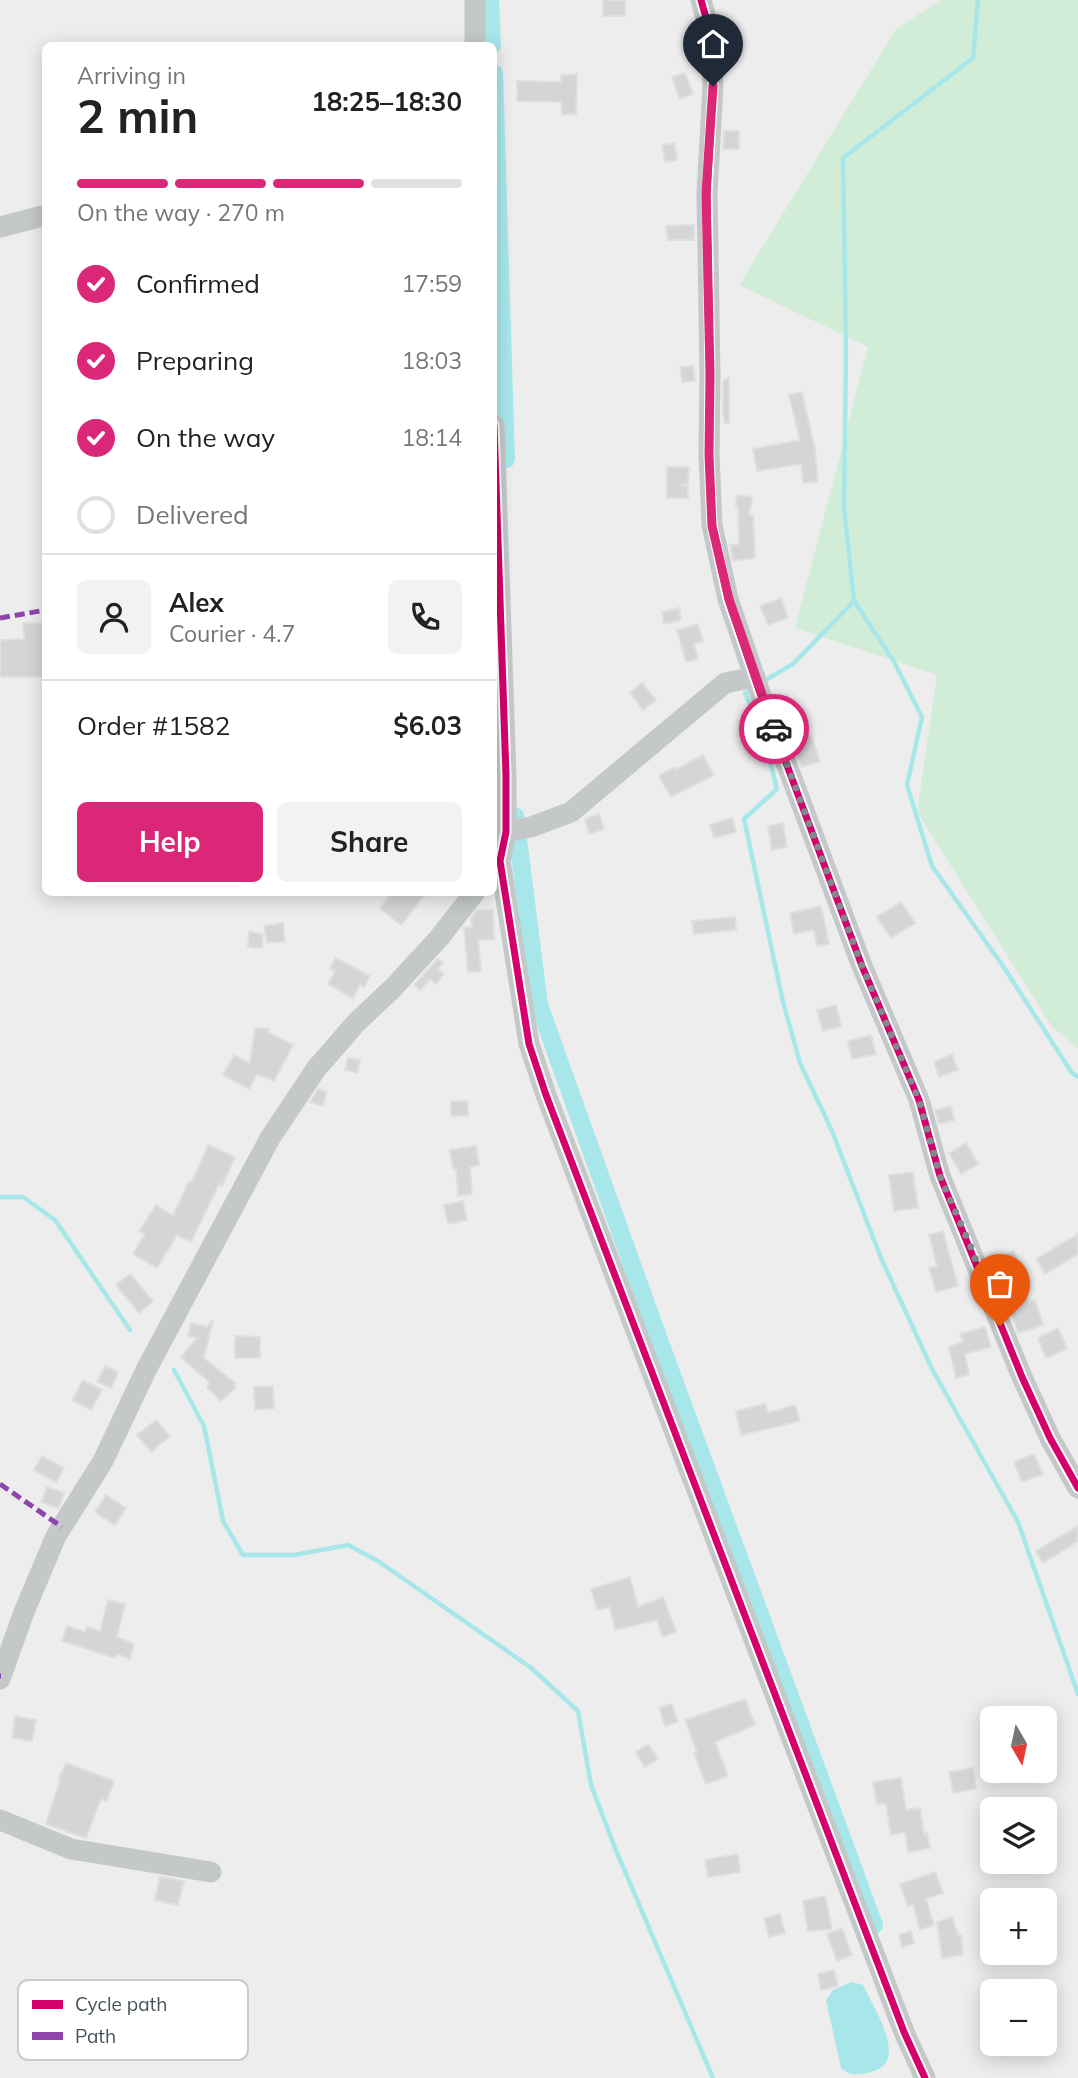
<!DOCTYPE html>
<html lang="en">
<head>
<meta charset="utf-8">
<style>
  :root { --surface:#fff; --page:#f2f2f2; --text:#222; --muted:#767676; --line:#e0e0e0; --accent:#db2777 }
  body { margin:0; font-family:Mulish,sans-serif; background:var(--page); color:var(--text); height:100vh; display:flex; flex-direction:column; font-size:26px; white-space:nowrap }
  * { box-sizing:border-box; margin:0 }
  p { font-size:23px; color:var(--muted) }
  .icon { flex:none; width:38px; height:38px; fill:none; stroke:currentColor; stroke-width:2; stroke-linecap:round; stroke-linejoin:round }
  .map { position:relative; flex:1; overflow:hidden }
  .drawer { position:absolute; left:42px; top:42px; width:455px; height:854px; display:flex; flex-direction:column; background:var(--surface); border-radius:10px; box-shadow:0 4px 18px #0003 }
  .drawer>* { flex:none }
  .needle { width:46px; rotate:171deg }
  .controls { position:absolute; left:980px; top:1706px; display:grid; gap:14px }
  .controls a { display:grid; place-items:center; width:77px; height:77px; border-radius:10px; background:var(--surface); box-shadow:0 4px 18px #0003; font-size:35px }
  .pin { position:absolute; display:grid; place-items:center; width:60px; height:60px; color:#fff; margin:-72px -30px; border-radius:50% 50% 50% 0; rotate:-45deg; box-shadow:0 0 7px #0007 }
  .pin .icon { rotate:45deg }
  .courier { position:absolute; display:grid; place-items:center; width:70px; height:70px; margin:-35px; border:5px solid #db2777; border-radius:50%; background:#fff; color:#222; box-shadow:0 2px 9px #0007 }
  .summary em { font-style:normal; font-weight:700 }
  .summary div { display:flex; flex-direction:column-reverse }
  .summary { display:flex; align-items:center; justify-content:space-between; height:119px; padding:0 35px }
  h1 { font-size:46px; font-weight:700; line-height:52px }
  .bar { display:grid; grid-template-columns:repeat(4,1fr); gap:10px 7px; align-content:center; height:84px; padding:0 35px }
  .bar i { height:9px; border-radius:5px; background:var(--line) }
  .bar .current { background:var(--accent) }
  .bar p { grid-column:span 4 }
  .line { display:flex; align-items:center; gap:18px; padding:0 35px; border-top:2px solid var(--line) }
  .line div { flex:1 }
  .round { display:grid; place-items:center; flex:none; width:74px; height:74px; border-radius:10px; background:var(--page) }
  ol { padding:0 35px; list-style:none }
  li { display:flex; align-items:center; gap:21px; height:77px }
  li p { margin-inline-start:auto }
  li .icon { padding:7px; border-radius:50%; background:var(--accent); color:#fff; stroke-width:4 }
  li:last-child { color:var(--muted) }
  li i { width:38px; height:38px; border:4px solid var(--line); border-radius:50% }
  .button { display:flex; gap:14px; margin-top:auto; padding:14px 35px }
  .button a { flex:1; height:80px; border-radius:10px; background:var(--accent); color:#fff; font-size:28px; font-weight:700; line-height:80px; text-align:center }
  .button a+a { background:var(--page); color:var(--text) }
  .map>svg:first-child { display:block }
  .green { fill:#d2edd7 }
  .water { fill:#a7e7ea }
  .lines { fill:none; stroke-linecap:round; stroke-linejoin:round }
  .stream { stroke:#a7e7ea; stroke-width:4.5 }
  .canal { stroke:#a7e7ea; stroke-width:18 }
  .building { fill:#d4d5d6; stroke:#dfdfe0; stroke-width:2 }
  .minor { stroke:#c5c8c9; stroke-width:21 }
  .quiet { stroke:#8e44ad; stroke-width:5; stroke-dasharray:10 5; stroke-linecap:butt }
  .cycleway-casing { stroke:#fff; stroke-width:11 }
  .cycleway { stroke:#d6006c; stroke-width:7 }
  .done { stroke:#80898d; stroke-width:7; stroke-dasharray:0 12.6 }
  .route { stroke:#db2777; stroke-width:9 }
  .key { fill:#fff; stroke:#c7cbcd; stroke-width:2 }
  .key-label { font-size:19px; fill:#455359 }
</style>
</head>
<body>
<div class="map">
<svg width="1078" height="2078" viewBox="0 0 1078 2078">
  <rect width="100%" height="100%" fill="#eeeded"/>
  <path class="green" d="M941 0H1078V1048L1052 1027 917 812 937 675 795 628 868 347 739 285 896 29Z"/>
  <path class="water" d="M852 1982 863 1985C873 2007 911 2063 871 2072 859 2075 852 2077 841 2068L826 2000 833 1990Z"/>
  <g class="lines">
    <g class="stream">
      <path d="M978 0 973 58 843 158 846 350 844 507 854 601 893 660 922 717 907 785 932 866 1003 966 1072 1073 1078 1077"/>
      <path d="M764 681 793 664 854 601"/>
      <path d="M751 690 745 693 763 734 777 789 744 819 783 1002 800 1063 832 1131 881 1258 932 1369 1018 1522 1078 1694"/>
      <path d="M0 1197H23L55 1220 130 1330"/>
      <path d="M174 1370 204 1426 223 1521 243 1555H294L348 1545 378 1561 530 1667 578 1711 591 1785 615 1848 713 2078"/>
    </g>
    <g class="canal">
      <path d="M490 0 492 46"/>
      <path d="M494 73 506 459"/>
      <path d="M515 816 539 1005 658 1337 874 1925"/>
    </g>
  </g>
  <g class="building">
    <rect x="603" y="0" width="22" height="16"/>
    <path d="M685 73 693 94 680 99 672 77Z"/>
    <path d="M577 74 576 114 562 115 561 102 517 101V81L561 82V75Z"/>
    <path d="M724 131H739V149H723Z"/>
    <path d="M674 143 677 160 665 162 662 145Z"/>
    <path d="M694 225V240H668L666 226Z"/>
    <path d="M693 366 695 381 682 382 680 367Z"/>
    <path d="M729 378V423H725L723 415V381Z"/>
    <path d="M802 392 815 449 818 482 803 483 801 464 757 471 753 449 800 440 789 395Z"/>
    <path d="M667 467H689L688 484 681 485 688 486V498H667Z"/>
    <path d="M737 495 752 497 749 515H753L755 558 733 561 730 545 739 544 738 507H736Z"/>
    <path d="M781 598 788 618 768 625 760 606Z"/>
    <path d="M679 608 681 620 664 624 662 612Z"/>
    <path d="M23 623H46V677H0V640L24 639Z"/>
    <path d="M698 624 703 641 694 644 698 659 686 662 677 630Z"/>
    <path d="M642 683 656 700 643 710 630 693Z"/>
    <path d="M804 708 807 737 811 735 820 761 802 767 792 741H794L791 709Z"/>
    <path d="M703 755 714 775 671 797 659 776 674 767 675 770Z"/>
    <path d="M599 814 604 829 589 834 585 819Z"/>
    <path d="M732 818 736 832 714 838 710 825Z"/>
    <path d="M783 823 787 847 772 850 768 826Z"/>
    <path d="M392 892H427L401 925 380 908Z"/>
    <path d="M901 902 915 923 891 938 877 917Z"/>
    <path d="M821 906 829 944 817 946 814 930 794 934 790 913Z"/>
    <path d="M477 910H493L494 939 478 940 481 971 468 972 464 927H472L471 918Z"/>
    <path d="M735 917 736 930 694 934 692 921Z"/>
    <path d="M283 923 285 941 267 943 264 926Z"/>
    <path d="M249 932 263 934 262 948 248 947Z"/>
    <path d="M336 958 370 976 364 987 360 984 353 998 328 984 335 971 330 969Z"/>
    <path d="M438 959 443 963 438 969 444 974 436 984 430 979 420 990 414 985Z"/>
    <path d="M836 1005 841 1026 823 1031 817 1010Z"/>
    <path d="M255 1028 269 1029 268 1032 293 1045 274 1081 257 1074 249 1089 223 1075 234 1055 250 1063Z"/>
    <path d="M871 1035 876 1054 852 1059 848 1041Z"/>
    <path d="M952 1054 958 1070 939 1077 934 1062Z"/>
    <path d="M348 1058 360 1060 357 1073 345 1070Z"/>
    <path d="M318 1089 327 1092 323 1106 310 1102Z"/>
    <rect x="451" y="1101" width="17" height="15"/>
    <path d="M951 1106 954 1120 939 1124 935 1110Z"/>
    <path d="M966 1143 978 1164 961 1174 949 1153Z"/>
    <path d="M208 1145 235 1157 222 1186 219 1184 191 1242 177 1235 157 1268 133 1254 145 1234 139 1231 156 1205 173 1216 189 1181 192 1182Z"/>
    <path d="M476 1146 479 1165 470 1167 472 1194 458 1196 456 1169H453L450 1150Z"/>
    <path d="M913 1172 918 1208 894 1211 889 1175Z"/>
    <path d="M463 1201 467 1220 448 1224 444 1205Z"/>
    <path d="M943 1231 958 1286 936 1292 929 1268 937 1266 929 1235Z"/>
    <path d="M1078 1234V1254L1045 1274 1036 1259Z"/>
    <path d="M1014 1251 1019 1263 1003 1271 997 1259Z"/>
    <path d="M1011 1267 1029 1302 1035 1300 1043 1325 1018 1333 1010 1308 1014 1307 997 1275Z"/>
    <path d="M130 1274 153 1301 139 1313 116 1285Z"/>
    <path d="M213 1320 204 1358 235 1383V1388L221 1401 207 1388 209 1382 181 1357 197 1338 188 1336 191 1323 207 1327Z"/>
    <path d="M985 1327 991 1347 965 1354 969 1375 956 1378 949 1347 963 1341 960 1334Z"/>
    <path d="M1058 1328 1067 1349 1046 1358 1038 1338Z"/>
    <path d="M235 1336 260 1337V1358H235Z"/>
    <path d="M105 1366 118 1372 111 1388 97 1382Z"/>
    <path d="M83 1380 102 1390 91 1410 72 1400Z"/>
    <path d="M273 1386 274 1408 255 1410 254 1387Z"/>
    <path d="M765 1404 768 1413 795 1405 800 1421 741 1435 736 1411Z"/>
    <path d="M156 1420 170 1436 151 1452 137 1435Z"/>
    <path d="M1034 1454 1043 1474 1022 1482 1014 1462Z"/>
    <path d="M42 1456 64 1468 56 1482 34 1470Z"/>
    <path d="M47 1487 64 1493 58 1508 41 1502Z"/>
    <path d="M106 1495 126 1508 115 1525 95 1512Z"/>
    <path d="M1078 1526V1541L1043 1563 1036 1551Z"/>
    <path d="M630 1577 638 1607 663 1597 676 1632 663 1637 657 1620 615 1630 610 1607 597 1610 591 1589Z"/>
    <path d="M108 1600 125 1604 117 1637 134 1644 130 1659 117 1654 115 1658 62 1641 67 1626 85 1632 87 1627 100 1631Z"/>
    <path d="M745 1699 755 1725 715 1742 728 1776 706 1784 694 1753 697 1752 685 1720Z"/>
    <path d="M672 1704 678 1722 665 1726 659 1708Z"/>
    <path d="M15 1716 36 1720 32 1741 12 1738Z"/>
    <path d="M648 1744 658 1759 645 1767 636 1752Z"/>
    <path d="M66 1763 114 1781 107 1801 101 1799 86 1838 46 1824 60 1781 58 1780Z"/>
    <path d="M973 1768 976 1789 953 1793 949 1772Z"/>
    <path d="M901 1778 906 1810 920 1808 924 1834 927 1833 930 1848 908 1852 905 1832 891 1835 886 1803 877 1804 873 1782Z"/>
    <path d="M738 1854 740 1872 708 1877 705 1860Z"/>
    <path d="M935 1872 943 1893 926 1899 934 1925 920 1930 913 1904 908 1906 900 1884Z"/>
    <path d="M160 1877 184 1881 178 1905 155 1900Z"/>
    <path d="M825 1896 832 1929 808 1931 803 1901Z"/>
    <path d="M780 1914 785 1933 769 1937 764 1918Z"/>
    <path d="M952 1917 958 1935H961L963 1955 942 1958 937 1922Z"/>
    <path d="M842 1928 852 1955 837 1961 827 1934Z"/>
    <path d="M911 1931 914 1943 902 1947 899 1935Z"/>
    <path d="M834 1970 838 1986 821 1990 818 1974Z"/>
  </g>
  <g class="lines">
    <g class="minor">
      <path d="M701 0 710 32 713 86 707 193 710 374 709 455 712 525 728 599 760 693 862 966 919 1100 940 1176 1022 1377 1050 1438 1078 1488"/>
      <path d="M475 46V0"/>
      <path d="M0 227 46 215"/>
      <path d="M494 425 506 775V832L500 861 529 1044 546 1095 904 2032 925 2078"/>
      <path d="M506 832 531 827 571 812 725 683 755 677"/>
      <path d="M0 1679 24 1612 56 1536 103 1461 146 1370 270 1138 316 1069 356 1023 393 988 439 938 475 892"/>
      <path d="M0 1820 71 1849 211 1872"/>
    </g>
    <g class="quiet">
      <path d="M0 618 46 610"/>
      <path d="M0 1484 62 1527"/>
      <path d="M0 1676H1"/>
    </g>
    <g class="cycleway-casing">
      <g id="cycleway">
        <path d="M701 0 710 32 713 86 707 193 710 374 709 455 712 525 728 599 760 693 862 966 919 1100 940 1176 1022 1377 1050 1438 1078 1488"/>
        <path d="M494 425 506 775V832L500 861 529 1044 546 1095 904 2032 925 2078"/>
      </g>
    </g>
    <use href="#cycleway" class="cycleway"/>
  </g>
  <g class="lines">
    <path class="done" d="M774 729 862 966 919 1100 940 1176 971 1247 1000 1326"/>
    <path class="route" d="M713 86 706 193 710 374 709 455 712 526 729 599 774 729"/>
  </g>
  <rect x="18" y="1980" width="230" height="80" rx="10" class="key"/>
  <rect x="32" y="2000" width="31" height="9" fill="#d6006c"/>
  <rect x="32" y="2032" width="31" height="8" fill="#8e44ad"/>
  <g class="key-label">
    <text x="75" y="2011">Cycle path</text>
    <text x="75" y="2043">Path</text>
  </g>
</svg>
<div class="controls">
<a><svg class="needle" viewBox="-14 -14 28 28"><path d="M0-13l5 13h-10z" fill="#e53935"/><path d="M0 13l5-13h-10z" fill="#767676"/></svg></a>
<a><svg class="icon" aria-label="layers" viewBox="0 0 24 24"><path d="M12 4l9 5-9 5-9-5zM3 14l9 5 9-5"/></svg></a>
<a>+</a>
<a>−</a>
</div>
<div class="pin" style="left:1000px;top:1326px;background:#ea580c"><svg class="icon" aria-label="bag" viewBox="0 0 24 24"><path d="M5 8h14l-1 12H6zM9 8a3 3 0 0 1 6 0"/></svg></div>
<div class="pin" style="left:713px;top:86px;background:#1f2937"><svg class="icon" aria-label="home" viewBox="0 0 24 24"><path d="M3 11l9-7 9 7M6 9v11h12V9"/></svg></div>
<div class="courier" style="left:774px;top:729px"><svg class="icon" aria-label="car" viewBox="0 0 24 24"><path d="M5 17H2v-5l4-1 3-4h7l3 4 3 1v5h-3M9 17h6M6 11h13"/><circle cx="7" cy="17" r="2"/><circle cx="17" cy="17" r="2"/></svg></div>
<section class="drawer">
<div class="summary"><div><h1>2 min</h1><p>Arriving in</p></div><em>18:25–18:30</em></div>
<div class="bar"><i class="current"></i><i class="current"></i><i class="current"></i><i></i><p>On the way · 270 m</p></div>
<ol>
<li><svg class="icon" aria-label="check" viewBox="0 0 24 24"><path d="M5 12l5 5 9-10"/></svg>Confirmed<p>17:59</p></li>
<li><svg class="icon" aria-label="check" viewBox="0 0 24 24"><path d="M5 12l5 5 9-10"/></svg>Preparing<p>18:03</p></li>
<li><svg class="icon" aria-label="check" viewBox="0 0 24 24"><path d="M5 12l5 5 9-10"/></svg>On the way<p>18:14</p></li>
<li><i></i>Delivered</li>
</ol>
<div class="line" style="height:126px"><a class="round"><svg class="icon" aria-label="person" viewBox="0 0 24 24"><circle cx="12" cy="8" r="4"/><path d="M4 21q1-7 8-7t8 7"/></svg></a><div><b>Alex</b><p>Courier · 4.7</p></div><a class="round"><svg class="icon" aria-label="phone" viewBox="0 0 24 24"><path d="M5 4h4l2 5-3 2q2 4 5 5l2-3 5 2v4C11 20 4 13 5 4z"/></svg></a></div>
<div class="line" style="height:91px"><div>Order #1582</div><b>$6.03</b></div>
<div class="button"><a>Help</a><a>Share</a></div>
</section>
</div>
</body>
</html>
